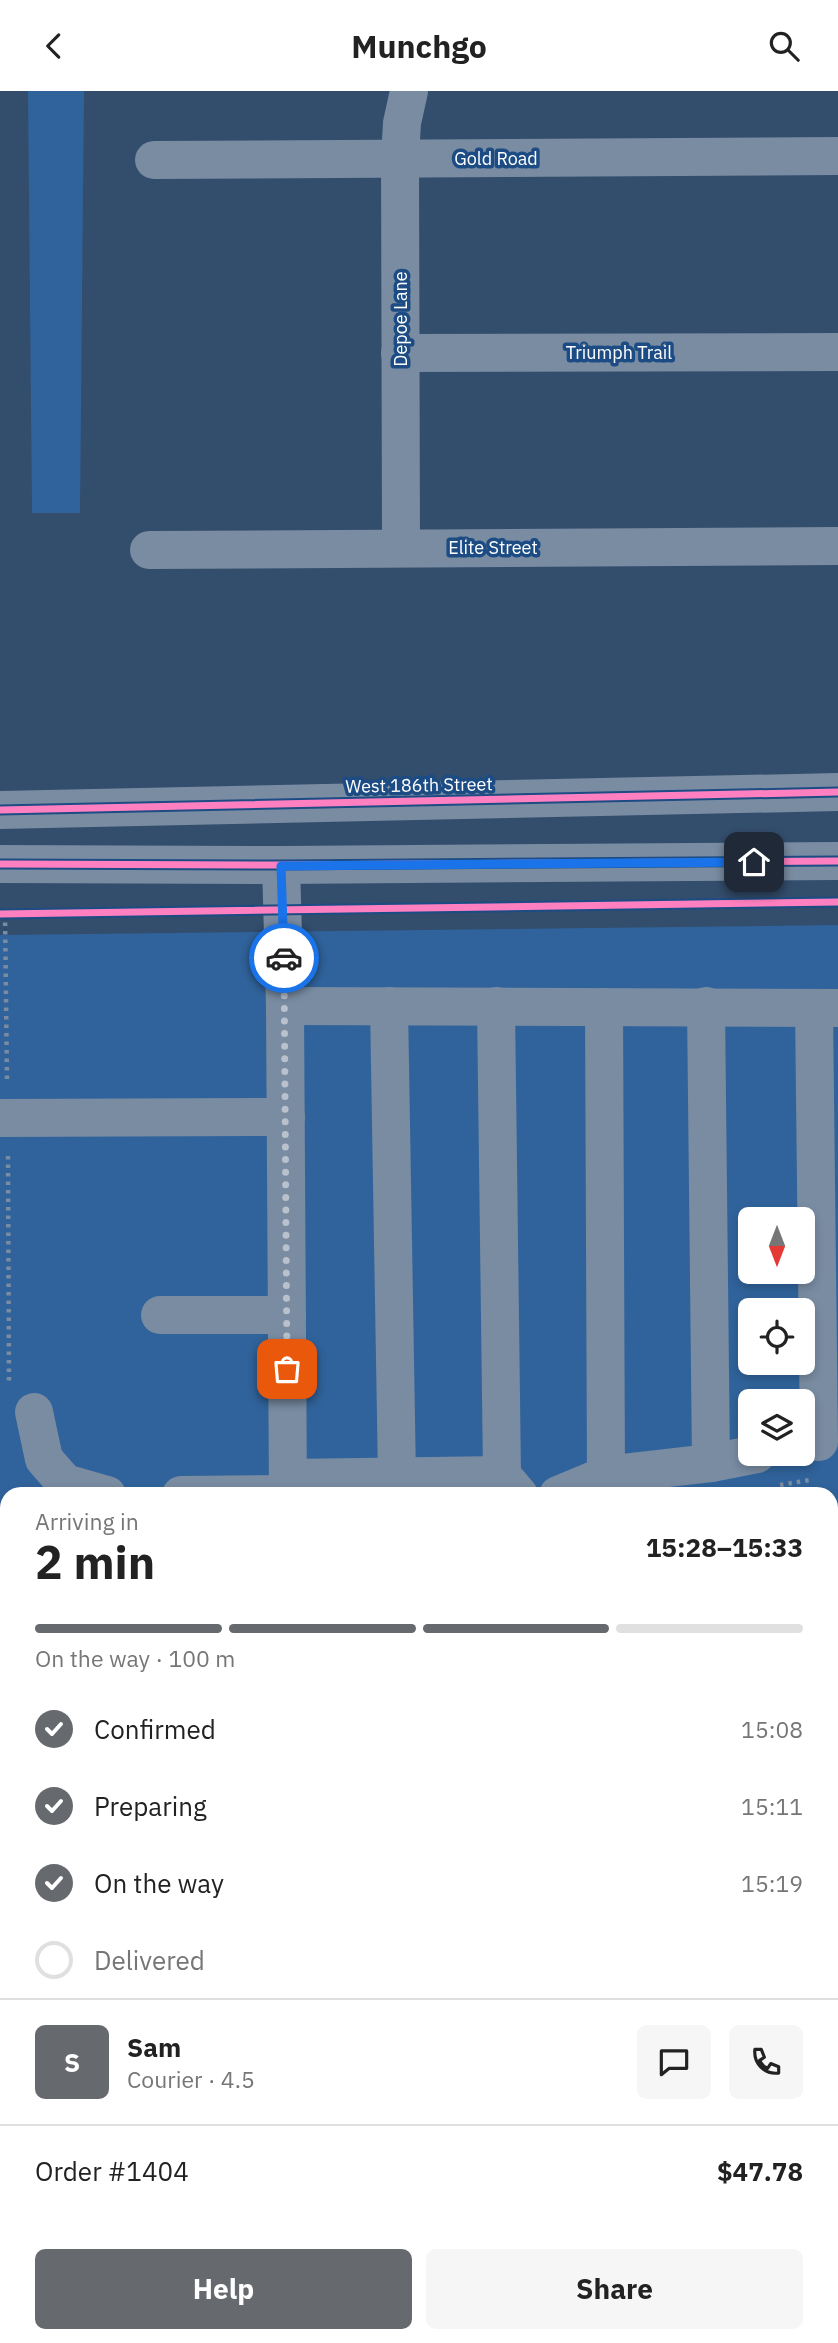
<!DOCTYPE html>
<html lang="en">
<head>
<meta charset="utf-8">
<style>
  :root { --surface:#fff; --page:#f6f6f6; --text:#222; --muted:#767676; --line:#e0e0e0; --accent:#666a6e }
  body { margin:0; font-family:"IBM Plex Sans",sans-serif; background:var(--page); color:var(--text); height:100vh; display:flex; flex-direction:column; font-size:26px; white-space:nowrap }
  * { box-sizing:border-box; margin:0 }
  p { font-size:23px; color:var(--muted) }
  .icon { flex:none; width:38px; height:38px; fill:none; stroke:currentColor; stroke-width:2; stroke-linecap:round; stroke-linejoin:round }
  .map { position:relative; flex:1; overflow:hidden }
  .details { position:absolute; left:0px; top:1396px; width:838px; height:856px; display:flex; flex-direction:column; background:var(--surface); border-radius:21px 21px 0 0; box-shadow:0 4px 10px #0003 }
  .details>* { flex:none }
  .needle { width:46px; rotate:180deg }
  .buttons { position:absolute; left:738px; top:1116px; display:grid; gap:14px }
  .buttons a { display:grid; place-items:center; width:77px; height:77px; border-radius:10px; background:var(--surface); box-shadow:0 4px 10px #0003; font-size:35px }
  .pin { position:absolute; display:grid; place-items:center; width:60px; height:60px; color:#fff; margin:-30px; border-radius:14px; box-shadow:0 4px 10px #0006 }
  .courier { position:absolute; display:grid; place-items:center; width:70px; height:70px; margin:-35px; border:5px solid #1a73e8; border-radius:50%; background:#fff; color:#222; box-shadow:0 2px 9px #0007 }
  .head em { font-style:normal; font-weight:700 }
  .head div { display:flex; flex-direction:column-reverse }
  .head { display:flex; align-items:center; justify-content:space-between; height:119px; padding:0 35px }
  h1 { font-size:46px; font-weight:700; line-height:52px }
  .bar { display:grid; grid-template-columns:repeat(4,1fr); gap:10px 7px; align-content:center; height:84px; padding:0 35px }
  .bar i { height:9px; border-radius:5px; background:var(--line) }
  .bar .active { background:var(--accent) }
  .bar p { grid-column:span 4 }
  .line { display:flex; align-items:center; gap:18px; padding:0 35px; border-top:2px solid var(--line) }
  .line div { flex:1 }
  .round { display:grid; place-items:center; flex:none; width:74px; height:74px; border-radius:10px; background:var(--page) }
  ol { padding:0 35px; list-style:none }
  li { display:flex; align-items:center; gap:21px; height:77px }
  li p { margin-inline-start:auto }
  li .icon { padding:7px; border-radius:50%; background:var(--accent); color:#fff; stroke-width:4 }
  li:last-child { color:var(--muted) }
  li i { width:38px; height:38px; border:4px solid var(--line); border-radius:50% }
  .primary-button { display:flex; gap:14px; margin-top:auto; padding:14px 35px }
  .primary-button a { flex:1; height:80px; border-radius:10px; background:var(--accent); color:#fff; font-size:28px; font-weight:700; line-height:80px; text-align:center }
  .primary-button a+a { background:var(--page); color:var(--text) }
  header { display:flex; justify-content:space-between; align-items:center; height:91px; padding:0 35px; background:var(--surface); font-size:32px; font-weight:700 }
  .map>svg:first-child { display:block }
  .green { fill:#30639b; fill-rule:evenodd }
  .building { fill:#4f647c; stroke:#8d9db0; stroke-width:2 }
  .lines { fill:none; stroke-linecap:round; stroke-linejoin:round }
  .path { stroke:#798ca2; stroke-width:4.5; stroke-dasharray:3.5 5; stroke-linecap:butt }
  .minor { stroke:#798ca2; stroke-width:38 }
  .cycleway-casing { stroke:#1c4c83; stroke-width:11 }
  .cycleway { stroke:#ff80c0; stroke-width:7 }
  .done { stroke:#b8c1cc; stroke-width:7; stroke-dasharray:0 12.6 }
  .route { stroke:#1a73e8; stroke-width:9 }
  .labels { text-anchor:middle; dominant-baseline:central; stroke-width:7; stroke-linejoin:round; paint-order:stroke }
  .street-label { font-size:18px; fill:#fff; stroke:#1c4c83 }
</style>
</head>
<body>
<header><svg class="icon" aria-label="back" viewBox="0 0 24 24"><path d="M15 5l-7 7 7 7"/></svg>Munchgo<svg class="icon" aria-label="search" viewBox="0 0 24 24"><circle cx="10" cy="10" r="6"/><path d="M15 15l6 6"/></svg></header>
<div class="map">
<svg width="838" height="2252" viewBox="0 0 838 2252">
  <rect width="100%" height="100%" fill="#334d6c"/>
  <g class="green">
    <path d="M28 0H84L80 422H32Z"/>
    <path d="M838 834V2252H0V844ZM751 1129H803V1181H751ZM751 1220H803V1272H751ZM751 1311H803V1363H751ZM7 1404H831V2245H7Z"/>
  </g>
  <g class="building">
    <path d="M838 1421V1878H831V1422Z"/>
    <path d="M7 1463V1738L0 1739V1464Z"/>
  </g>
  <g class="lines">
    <g class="path">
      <path d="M5 823 7 990"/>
      <path d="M8 1065 9 1294"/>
      <path d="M780 1394 810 1389"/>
      <path d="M831 1962H838"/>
      <path d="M0 2031H7"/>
      <path d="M38 2245V2252"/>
    </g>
    <g class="minor">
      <path d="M154 69 838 65"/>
      <path d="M400 262 838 261"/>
      <path d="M401 456 400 67 402 32 409 0"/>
      <path d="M149 459 838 455"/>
      <path d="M0 719 838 701"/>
      <path d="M0 773 281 774 838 770"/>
      <path d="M281 774 285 915 288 1404"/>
      <path d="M285 915 838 917"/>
      <path d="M389 915 397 1386"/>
      <path d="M496 915 502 1384"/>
      <path d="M706 915 711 1372"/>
      <path d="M604 916 606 1384"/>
      <path d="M814 917 819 1351"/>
      <path d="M0 1027 286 1026"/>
      <path d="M160 1224H287"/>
      <path d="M34 1321 44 1368 65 1392 107 1404"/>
      <path d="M288 1387 502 1384 519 1404"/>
      <path d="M181 1404 288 1403"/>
      <path d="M558 1404 606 1384 711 1372 757 1363"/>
    </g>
    <g class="cycleway-casing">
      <g id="cycleway">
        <path d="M0 719 838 701"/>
        <path d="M0 773 281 774 838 770"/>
        <path d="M0 823 838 811"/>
      </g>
    </g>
    <use href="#cycleway" class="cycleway"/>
  </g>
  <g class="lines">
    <path class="done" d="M284 867 287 1278"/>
    <path class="route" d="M284 867 281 775 754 771"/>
  </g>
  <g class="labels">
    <g class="street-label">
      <text x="496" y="67">Gold Road</text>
      <text transform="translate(400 228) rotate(-90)">Depoe Lane</text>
      <text x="619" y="261">Triumph Trail</text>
      <text x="493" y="456">Elite Street</text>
      <text transform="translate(419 694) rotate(-1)">West 186th Street</text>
    </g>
  </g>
</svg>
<div class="buttons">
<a><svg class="needle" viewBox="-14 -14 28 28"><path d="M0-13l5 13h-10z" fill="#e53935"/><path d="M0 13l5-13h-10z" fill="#767676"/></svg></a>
<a><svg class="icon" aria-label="locate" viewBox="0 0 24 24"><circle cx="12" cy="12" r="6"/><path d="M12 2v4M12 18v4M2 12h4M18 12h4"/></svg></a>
<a><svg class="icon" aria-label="layers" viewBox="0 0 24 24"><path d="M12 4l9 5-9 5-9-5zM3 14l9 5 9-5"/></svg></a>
</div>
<div class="pin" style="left:287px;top:1278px;background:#ea580c"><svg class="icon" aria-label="bag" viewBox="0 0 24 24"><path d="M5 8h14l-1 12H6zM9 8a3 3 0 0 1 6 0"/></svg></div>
<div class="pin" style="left:754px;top:771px;background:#1f2937"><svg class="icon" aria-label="home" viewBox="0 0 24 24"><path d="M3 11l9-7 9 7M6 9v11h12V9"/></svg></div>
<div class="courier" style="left:284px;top:867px"><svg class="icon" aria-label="car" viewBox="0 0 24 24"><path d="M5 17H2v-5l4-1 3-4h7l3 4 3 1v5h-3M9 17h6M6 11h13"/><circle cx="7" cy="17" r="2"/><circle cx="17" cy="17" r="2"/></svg></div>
<section class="details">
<div class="head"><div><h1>2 min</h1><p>Arriving in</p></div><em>15:28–15:33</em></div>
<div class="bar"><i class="active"></i><i class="active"></i><i class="active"></i><i></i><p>On the way · 100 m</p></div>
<ol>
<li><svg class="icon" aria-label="check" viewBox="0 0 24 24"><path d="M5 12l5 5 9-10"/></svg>Confirmed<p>15:08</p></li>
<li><svg class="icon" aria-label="check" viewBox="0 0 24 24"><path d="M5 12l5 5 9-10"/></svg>Preparing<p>15:11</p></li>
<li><svg class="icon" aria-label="check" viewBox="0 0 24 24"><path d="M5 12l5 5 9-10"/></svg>On the way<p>15:19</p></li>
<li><i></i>Delivered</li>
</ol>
<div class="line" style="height:126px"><b class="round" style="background:var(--accent);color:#fff">S</b><div><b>Sam</b><p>Courier · 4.5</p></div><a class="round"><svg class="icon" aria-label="chat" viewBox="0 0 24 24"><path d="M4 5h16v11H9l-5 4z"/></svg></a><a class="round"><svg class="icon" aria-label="phone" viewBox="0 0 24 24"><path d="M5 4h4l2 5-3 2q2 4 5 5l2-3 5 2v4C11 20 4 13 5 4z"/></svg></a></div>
<div class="line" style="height:91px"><div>Order #1404</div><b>$47.78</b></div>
<div class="primary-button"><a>Help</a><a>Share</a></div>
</section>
</div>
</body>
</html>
